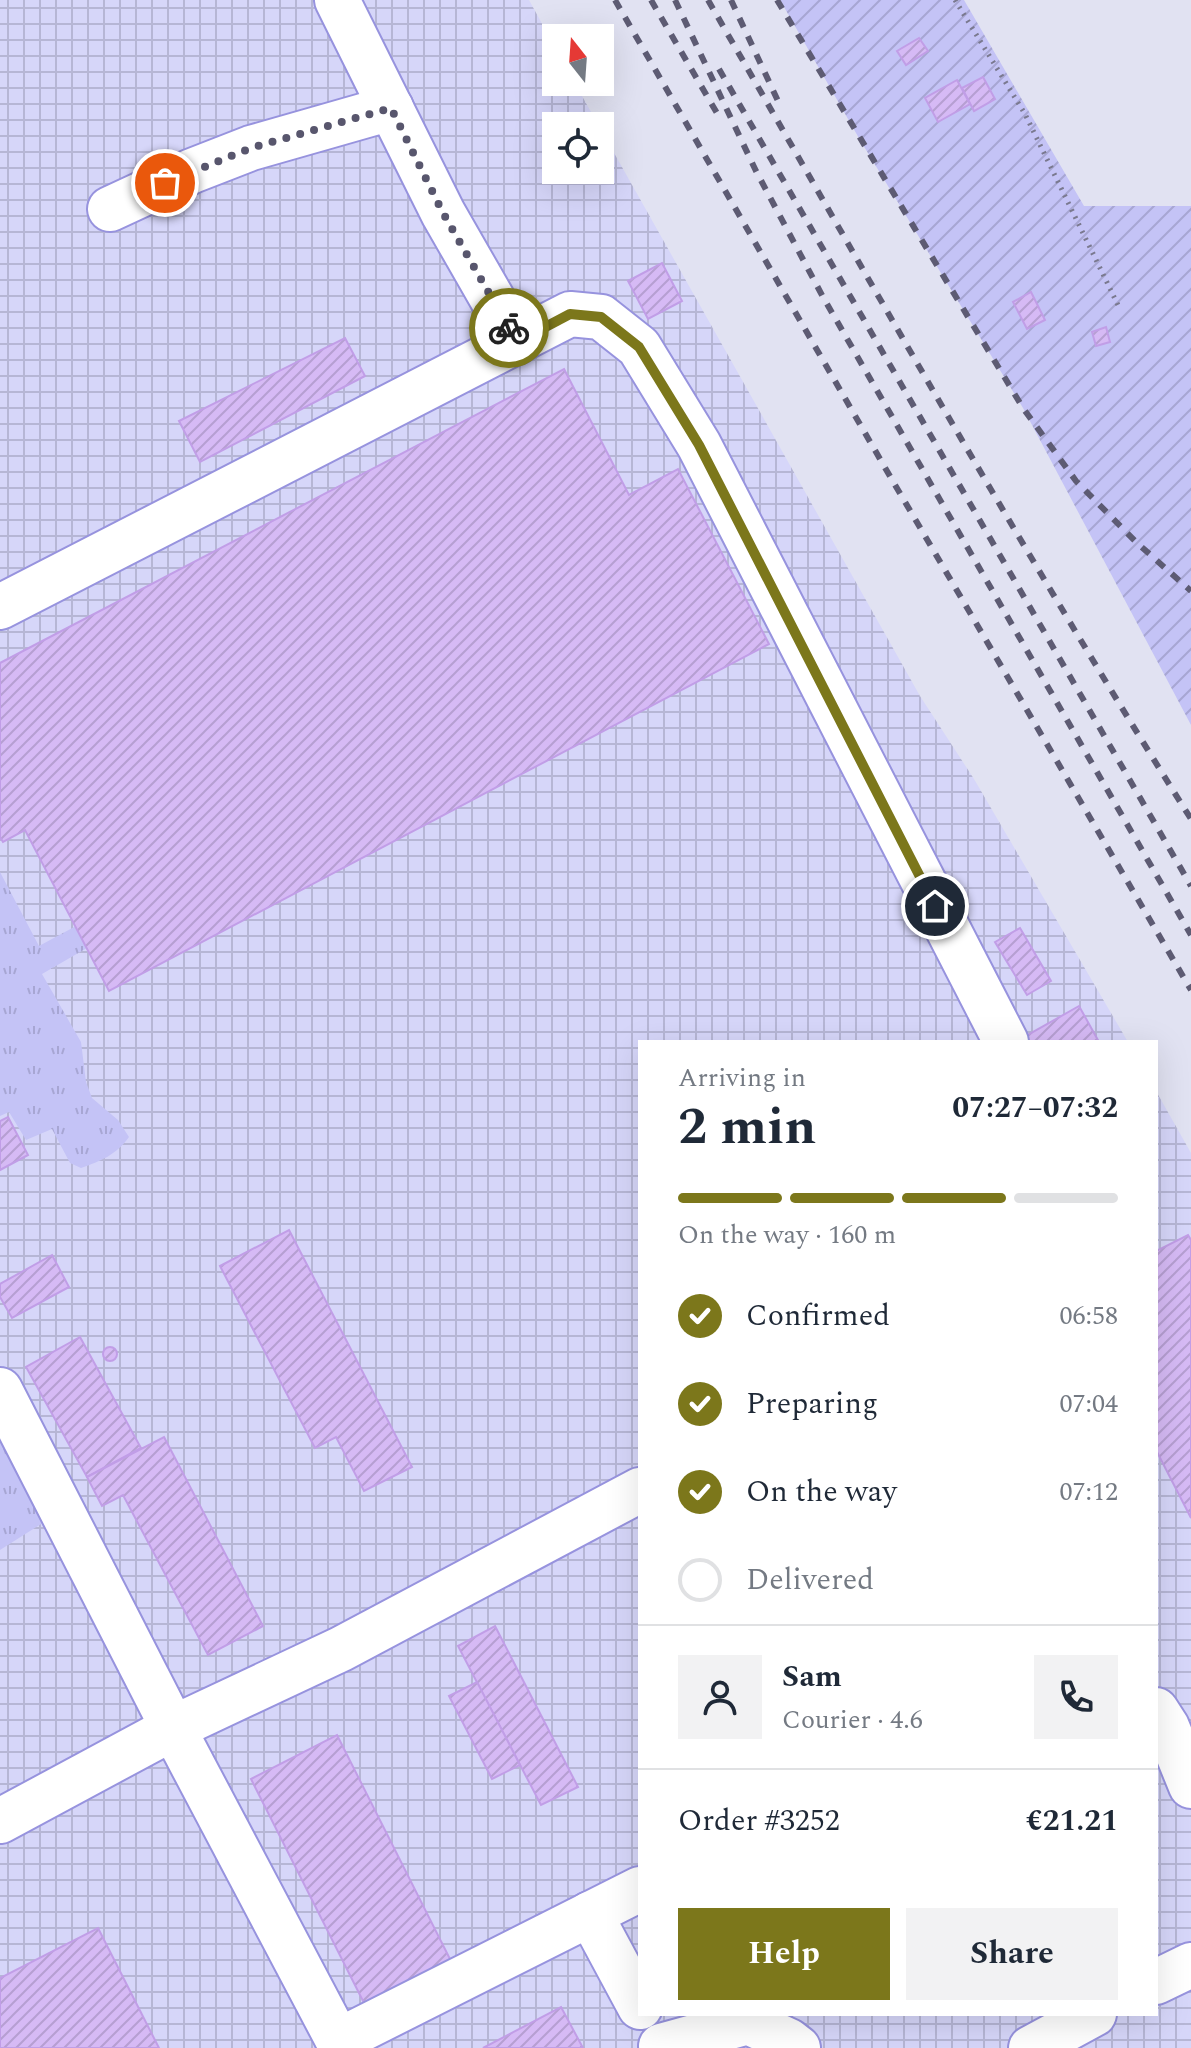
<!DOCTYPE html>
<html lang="en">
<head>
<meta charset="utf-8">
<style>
  :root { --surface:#fff; --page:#f2f2f3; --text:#1f2937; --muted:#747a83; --line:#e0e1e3; --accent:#7c771b }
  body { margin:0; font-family:Spectral,serif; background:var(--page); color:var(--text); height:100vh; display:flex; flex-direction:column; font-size:30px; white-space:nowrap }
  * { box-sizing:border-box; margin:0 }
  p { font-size:26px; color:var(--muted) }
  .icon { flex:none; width:44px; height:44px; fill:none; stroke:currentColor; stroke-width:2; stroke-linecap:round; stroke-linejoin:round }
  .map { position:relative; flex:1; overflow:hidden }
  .sheet { position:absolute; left:638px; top:1040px; width:520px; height:976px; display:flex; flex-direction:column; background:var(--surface); border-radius:0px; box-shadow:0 8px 32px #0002 }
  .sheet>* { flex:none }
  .needle { width:52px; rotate:343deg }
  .controls { position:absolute; left:542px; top:24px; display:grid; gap:16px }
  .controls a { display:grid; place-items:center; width:72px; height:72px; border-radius:0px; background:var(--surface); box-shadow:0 8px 32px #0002; font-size:40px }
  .pin { position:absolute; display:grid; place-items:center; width:68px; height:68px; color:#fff; margin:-34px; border:4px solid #fff; border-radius:50%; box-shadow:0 2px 8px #0007 }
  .courier { position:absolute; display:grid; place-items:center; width:80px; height:80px; margin:-40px; border:6px solid #7c771b; border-radius:50%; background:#fff; color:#222; box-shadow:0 2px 10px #0007 }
  .summary em { font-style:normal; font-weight:700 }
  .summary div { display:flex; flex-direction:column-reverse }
  .summary { display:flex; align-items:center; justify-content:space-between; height:136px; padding:0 40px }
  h1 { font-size:52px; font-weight:700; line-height:60px }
  .bar { display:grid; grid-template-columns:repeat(4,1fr); gap:12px 8px; align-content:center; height:96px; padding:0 40px }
  .bar i { height:10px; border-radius:6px; background:var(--line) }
  .bar .on { background:var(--accent) }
  .bar p { grid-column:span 4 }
  .line { display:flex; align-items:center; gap:20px; padding:0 40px; border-top:2px solid var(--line) }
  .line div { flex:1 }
  .round { display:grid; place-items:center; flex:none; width:84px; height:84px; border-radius:0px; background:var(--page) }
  ol { padding:0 40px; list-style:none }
  li { display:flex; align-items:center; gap:24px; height:88px }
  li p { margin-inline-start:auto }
  li .icon { padding:8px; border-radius:50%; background:var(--accent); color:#fff; stroke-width:4 }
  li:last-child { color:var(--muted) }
  li i { width:44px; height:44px; border:4px solid var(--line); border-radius:50% }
  .button { display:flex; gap:16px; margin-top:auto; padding:16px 40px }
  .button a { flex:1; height:92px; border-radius:0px; background:var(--accent); color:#fff; font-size:32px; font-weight:700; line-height:92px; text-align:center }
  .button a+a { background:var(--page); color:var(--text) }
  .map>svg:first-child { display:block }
  .industrial { fill:url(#industrial-grid) }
  .grass { fill:url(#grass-tufts) }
  .garden { fill:url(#garden-furrows) }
  .building { fill:url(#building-hatch); stroke:#c19ee7; stroke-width:2 }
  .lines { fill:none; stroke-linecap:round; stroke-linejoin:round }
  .minor-casing { stroke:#9793de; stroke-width:48 }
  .path { stroke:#7a798f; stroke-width:5; stroke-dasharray:2 6; stroke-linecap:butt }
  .minor { stroke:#fff; stroke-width:44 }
  .rail { stroke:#5d5b73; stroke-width:6; stroke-dasharray:10 10; stroke-linecap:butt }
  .done { stroke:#58566d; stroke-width:8; stroke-dasharray:0 14.4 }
  .route { stroke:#7c771b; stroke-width:10 }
</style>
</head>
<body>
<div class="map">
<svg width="1191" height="2048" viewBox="0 0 1191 2048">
  <defs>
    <pattern id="industrial-grid" width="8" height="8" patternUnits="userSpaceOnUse" patternTransform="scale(2)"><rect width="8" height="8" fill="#d6d6f9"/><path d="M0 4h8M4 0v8" fill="none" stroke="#b6b6d5"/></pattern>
    <pattern id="grass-tufts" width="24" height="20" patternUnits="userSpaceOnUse" patternTransform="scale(2)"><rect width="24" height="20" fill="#c4c3f6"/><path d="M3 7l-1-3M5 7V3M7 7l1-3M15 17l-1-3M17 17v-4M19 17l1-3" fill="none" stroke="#a7a6d3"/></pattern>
    <pattern id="garden-furrows" width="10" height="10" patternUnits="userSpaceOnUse" patternTransform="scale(2)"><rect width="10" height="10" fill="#c4c3f6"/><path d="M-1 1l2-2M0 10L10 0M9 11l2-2" fill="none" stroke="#a7a6d3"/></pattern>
    <pattern id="building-hatch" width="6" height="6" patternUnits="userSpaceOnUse" patternTransform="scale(2)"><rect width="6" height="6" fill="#d6baf5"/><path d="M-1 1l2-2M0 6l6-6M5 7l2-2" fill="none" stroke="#b69fd2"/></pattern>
  </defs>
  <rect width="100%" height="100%" fill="#e1e2f2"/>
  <path class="industrial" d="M0 0H529L556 49V82H574L599 126H556V170H600V128L920 696 974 779 1128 1042H640V2014H1156V1091L1191 1153V2048H0Z"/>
  <g class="grass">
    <path d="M0 872 39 946 76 926 87 948 42 974 81 1042 86 1082 92 1098 118 1120 129 1137C116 1155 101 1161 81 1168L70 1163 52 1129 26 1140 9 1112 0 1116Z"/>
    <path d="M0 1436 49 1519 0 1550Z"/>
  </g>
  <path class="garden" d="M780 0H964L1084 206H1191V725L1023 408 860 140Z"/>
  <g class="building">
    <path d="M919 38 928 51 906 65 897 51Z"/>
    <path d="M983 77 995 99 974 111 962 88Z"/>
    <path d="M957 80 970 104 938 122 925 98Z"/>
    <path d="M662 263 682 301 648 319 628 281Z"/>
    <path d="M1031 292 1045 320 1027 329 1013 302Z"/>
    <path d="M1106 327 1110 342 1096 346 1092 332Z"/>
    <path d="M345 338 365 376 200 462 179 421Z"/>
    <path d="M564 369 629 495 678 469 769 644 109 991 25 830 3 842 0 837V663Z"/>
    <path d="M1020 928 1051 981 1027 995 995 942Z"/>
    <path d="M1079 1006 1099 1042H1029L1026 1036Z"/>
    <path d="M8 1117 28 1155 0 1170V1121Z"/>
    <path d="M289 1230 412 1467 364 1491 336 1437 315 1448 220 1266Z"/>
    <path d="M1188 1235 1191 1240V1518L1156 1450V1251Z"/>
    <path d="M52 1255 69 1287 12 1318 0 1297V1284Z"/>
    <path d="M80 1337 141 1448 87 1477 26 1367Z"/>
    <circle cx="110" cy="1354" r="7"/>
    <path d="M164 1437 263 1626 208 1655 123 1495 102 1506 87 1477Z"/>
    <path d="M495 1626 578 1787 541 1805 458 1646Z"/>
    <path d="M477 1682 520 1765 492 1779 449 1696Z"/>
    <path d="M337 1735 451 1961 365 2005 251 1779Z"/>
    <path d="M98 1928 159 2048H0V1978Z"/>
    <path d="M561 2007 583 2048H483Z"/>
  </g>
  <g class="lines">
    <g class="minor-casing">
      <g id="minor">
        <path d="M337 0 443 213 517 342"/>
        <path d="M110 209 192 171 251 148 391 108"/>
        <path d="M0 607 570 314 601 317 639 347 699 445 1006 1042"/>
        <path d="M0 1390 173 1728 341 1649 640 1490"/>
        <path d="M1156 1710 1167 1727 1191 1786"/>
        <path d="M0 1821 173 1728 342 2048"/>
        <path d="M590 1914 640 2007"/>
        <path d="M1156 1982 1191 1965"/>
        <path d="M338 2041 640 1889"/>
        <path d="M661 2046 748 2022 789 2041 798 2048"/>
        <path d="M1031 2048 1094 2014"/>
      </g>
    </g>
    <path class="path" d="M955 0 1025 114 1118 305"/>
    <use href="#minor" class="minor"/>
    <g class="rail">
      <path d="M615 0 891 478 1191 990"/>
      <path d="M651 0 721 120"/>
      <path d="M675 0 756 171 823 297 1191 935"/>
      <path d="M708 0C866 274 1022 551 1191 819"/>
      <path d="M731 0 778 101"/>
      <path d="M777 0 1023 408 1076 481 1136 542 1191 591"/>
      <path d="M719 69 1191 886"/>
    </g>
  </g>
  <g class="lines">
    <path class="done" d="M165 183 251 148 391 108 443 213 509 328"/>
    <path class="route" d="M509 328 517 342 570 314 601 317 639 347 699 445 935 906"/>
  </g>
</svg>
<div class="controls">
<a><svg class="needle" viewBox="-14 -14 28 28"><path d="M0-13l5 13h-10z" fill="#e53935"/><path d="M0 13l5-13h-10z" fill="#747a83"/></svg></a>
<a><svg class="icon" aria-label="locate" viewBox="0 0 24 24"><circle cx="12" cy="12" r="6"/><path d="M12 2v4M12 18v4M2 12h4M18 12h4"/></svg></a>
</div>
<div class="pin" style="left:165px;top:183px;background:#ea580c"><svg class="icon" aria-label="bag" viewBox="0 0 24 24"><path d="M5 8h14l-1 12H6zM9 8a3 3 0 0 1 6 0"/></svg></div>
<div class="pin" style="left:935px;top:906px;background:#1f2937"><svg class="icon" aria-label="home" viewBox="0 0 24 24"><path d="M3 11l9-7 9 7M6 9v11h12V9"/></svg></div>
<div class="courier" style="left:509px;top:328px"><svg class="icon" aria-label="bike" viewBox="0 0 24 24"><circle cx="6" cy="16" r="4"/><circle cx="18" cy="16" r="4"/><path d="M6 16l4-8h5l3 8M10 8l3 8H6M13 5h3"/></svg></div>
<section class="sheet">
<div class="summary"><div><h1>2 min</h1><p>Arriving in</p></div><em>07:27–07:32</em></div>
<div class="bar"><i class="on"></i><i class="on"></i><i class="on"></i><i></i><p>On the way · 160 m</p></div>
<ol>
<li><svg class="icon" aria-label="check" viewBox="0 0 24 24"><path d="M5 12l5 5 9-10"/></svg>Confirmed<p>06:58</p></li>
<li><svg class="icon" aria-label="check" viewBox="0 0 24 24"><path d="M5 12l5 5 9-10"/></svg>Preparing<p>07:04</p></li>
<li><svg class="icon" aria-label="check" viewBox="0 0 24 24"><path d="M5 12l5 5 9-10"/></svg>On the way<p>07:12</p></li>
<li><i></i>Delivered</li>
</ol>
<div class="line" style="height:144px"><a class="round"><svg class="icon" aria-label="person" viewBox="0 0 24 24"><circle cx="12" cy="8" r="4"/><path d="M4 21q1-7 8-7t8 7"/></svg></a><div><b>Sam</b><p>Courier · 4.6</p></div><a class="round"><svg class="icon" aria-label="phone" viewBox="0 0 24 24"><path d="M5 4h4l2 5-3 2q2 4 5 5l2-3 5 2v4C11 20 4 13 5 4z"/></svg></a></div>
<div class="line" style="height:104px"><div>Order #3252</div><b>€21.21</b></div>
<div class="button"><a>Help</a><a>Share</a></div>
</section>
</div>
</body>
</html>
